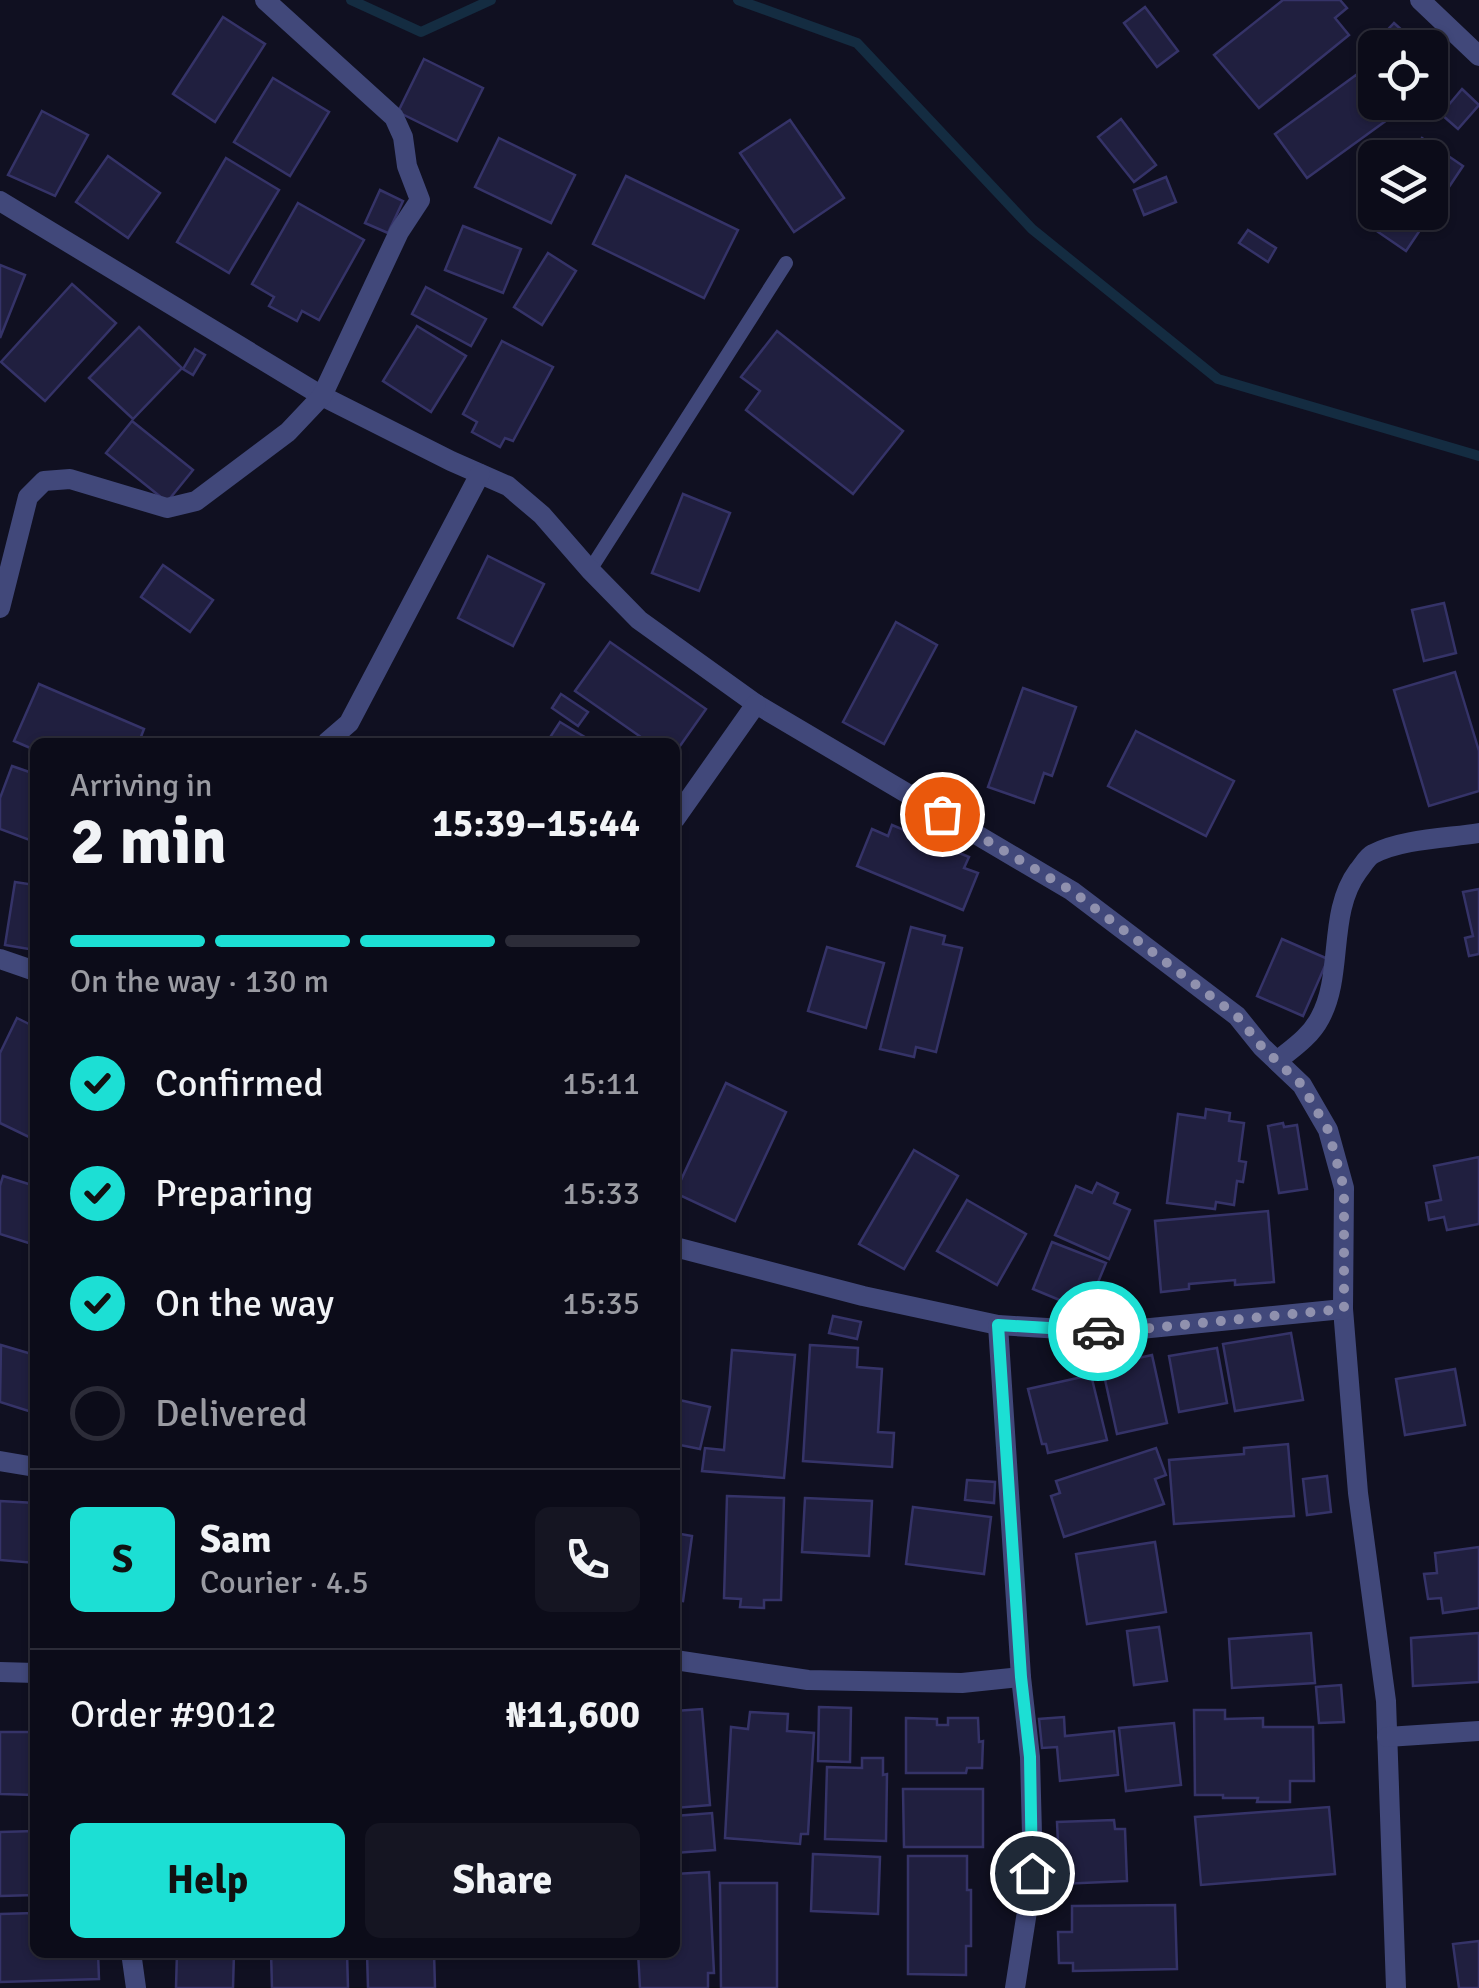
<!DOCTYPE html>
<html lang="en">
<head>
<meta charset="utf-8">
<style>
  :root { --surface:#0c0c19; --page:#151522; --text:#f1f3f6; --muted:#9a9ba2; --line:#2c2c38; --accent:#1cdfd4 }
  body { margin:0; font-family:Signika,sans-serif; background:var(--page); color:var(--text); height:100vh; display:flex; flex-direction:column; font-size:38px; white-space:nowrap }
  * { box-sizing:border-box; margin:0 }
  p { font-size:32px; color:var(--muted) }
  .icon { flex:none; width:55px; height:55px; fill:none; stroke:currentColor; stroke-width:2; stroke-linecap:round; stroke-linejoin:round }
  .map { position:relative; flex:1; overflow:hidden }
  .details { position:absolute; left:30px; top:738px; width:650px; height:1220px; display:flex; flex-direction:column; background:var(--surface); border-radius:15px; box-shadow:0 2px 8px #0004,0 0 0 2px var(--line) }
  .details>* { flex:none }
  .fabs { position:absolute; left:1358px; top:30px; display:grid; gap:20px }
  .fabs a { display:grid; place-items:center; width:90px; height:90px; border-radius:15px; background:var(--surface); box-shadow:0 2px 8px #0004,0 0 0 2px var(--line); font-size:50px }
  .pin { position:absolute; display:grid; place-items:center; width:85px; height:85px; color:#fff; margin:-42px; border:5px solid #fff; border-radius:50%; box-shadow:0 2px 10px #0007 }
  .courier { position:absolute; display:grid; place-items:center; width:100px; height:100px; margin:-50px; border:8px solid #1cdfd4; border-radius:50%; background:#fff; color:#222; box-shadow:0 2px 12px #0007 }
  .headline em { font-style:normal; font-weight:700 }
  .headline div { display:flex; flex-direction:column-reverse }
  .headline { display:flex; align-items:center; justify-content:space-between; height:170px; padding:0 40px }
  h1 { font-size:65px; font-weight:700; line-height:75px }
  .bar { display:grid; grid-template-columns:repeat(4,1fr); gap:15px 10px; align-content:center; height:120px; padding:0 40px }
  .bar i { height:12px; border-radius:8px; background:var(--line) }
  .bar .active { background:var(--accent) }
  .bar p { grid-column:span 4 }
  .line { display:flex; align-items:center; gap:25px; padding:0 40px; border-top:2px solid var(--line) }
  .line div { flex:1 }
  .round { display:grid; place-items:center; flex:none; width:105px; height:105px; border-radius:15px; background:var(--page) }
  ol { padding:0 40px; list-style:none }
  li { display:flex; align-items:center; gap:30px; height:110px }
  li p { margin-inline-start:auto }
  li .icon { padding:10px; border-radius:50%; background:var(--accent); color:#111; stroke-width:4 }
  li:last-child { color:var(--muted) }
  li i { width:55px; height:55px; border:5px solid var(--line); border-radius:50% }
  .button { display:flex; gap:20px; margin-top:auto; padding:20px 40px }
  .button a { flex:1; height:115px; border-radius:15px; background:var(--accent); color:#111; font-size:40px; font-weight:700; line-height:115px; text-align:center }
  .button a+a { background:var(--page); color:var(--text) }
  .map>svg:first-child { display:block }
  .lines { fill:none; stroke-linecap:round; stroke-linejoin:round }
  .stream { stroke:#142c41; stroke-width:10 }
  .building { fill:#201f3f; stroke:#353368; stroke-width:2.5 }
  .service { stroke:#41487a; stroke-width:14 }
  .minor { stroke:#41487a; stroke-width:20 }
  .done { stroke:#9091ae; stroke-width:10; stroke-dasharray:0 18 }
  .route { stroke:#1cdfd4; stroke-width:12 }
</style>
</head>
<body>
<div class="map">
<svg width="1479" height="1988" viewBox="0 0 1479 1988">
  <rect width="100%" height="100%" fill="#101021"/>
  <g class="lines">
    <g class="stream">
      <path d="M351 0 421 32 491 0"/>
      <path d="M738 0 857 43 1032 229 1218 379 1479 456"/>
    </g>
  </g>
  <g class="building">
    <path d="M1283 0H1340L1347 8 1335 18 1349 35 1259 108 1214 55Z"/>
    <path d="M1145 7 1178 51 1157 67 1124 23Z"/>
    <path d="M223 17 265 44 215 122 173 94Z"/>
    <path d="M1394 23 1414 41 1407 48H1386L1378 40Z"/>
    <path d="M424 59 483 88 457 141 398 112Z"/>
    <path d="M1356 75 1361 82 1371 75 1375 80 1376 102 1374 104 1387 120 1307 178 1275 134Z"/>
    <path d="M273 78 329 112 290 176 234 142Z"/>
    <path d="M1462 89 1479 105 1458 129 1441 114Z"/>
    <path d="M42 111 88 135 55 196 8 175Z"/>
    <path d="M1121 119 1156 165 1134 182 1098 137Z"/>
    <path d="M790 120 844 198 794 232 740 153Z"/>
    <path d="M499 138 575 175 551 223 475 187Z"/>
    <path d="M1422 138 1463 166 1406 251 1365 223 1375 209V212H1430V158H1409Z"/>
    <path d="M108 156 160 193 128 238 76 202Z"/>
    <path d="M226 158 279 190 229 273 177 242Z"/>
    <path d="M626 176 738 230 704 298 593 244Z"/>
    <path d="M1166 177 1176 202 1144 215 1134 190Z"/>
    <path d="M380 190 403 201 388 233 365 223Z"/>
    <path d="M298 203 364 240 319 320 302 311 297 321 269 306 274 297 252 284Z"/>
    <path d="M463 226 521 249 503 293 445 270Z"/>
    <path d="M1248 230 1276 248 1268 262 1239 243Z"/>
    <path d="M548 253 576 271 542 325 514 307Z"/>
    <path d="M0 265 25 275 0 338Z"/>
    <path d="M72 284 116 323 45 401 1 362Z"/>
    <path d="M426 287 486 319 471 346 412 314Z"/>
    <path d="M417 326 466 356 431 412 383 381Z"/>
    <path d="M139 327 182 368 133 419 89 378Z"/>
    <path d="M777 331 903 431 853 494 746 410 760 391 741 377Z"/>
    <path d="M502 341 553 367 513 441 505 438 500 447 472 432 477 422 463 414Z"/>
    <path d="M195 349 205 355 193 375 183 369Z"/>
    <path d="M132 421 193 470 167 502 106 453Z"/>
    <path d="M683 494 730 513 699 591 652 573Z"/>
    <path d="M488 556 544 584 513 646 458 618Z"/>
    <path d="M163 565 213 600 190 632 141 597Z"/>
    <path d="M1444 603 1456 653 1424 661 1412 610Z"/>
    <path d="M896 622 937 645 884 744 843 722Z"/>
    <path d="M610 642 706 709 675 753V742H648L575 691Z"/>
    <path d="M1455 672 1479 751V791L1429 806 1394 690Z"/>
    <path d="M39 684 144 729 139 742H35V750L14 741Z"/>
    <path d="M1023 688 1076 707 1052 776 1044 773 1034 803 988 787Z"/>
    <path d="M561 694 588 712 578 726 552 708Z"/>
    <path d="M560 722 593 742H547Z"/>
    <path d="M1136 731 1234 781 1206 836 1108 786Z"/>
    <path d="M12 766 35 774V842L0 829V798Z"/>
    <path d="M892 825 969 857 964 868 978 873 963 910 857 866 872 829 888 836Z"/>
    <path d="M15 882 35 885V950L5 945Z"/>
    <path d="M1479 889V954L1469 956 1465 938 1473 936 1463 892Z"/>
    <path d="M911 927 945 936 943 944 962 948 936 1052 916 1047 914 1057 880 1049Z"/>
    <path d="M1282 939 1328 959 1303 1016 1257 996Z"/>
    <path d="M827 947 884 963 866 1028 808 1011Z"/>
    <path d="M17 1018 35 1027V1125L29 1137 0 1123V1053Z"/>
    <path d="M726 1083 786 1112 735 1221 675 1193Z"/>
    <path d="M1206 1109 1230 1113 1229 1121 1244 1123 1239 1161 1246 1162 1243 1182 1237 1181 1234 1205 1216 1202 1215 1209 1167 1203 1178 1114 1205 1118Z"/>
    <path d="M1283 1123 1284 1127 1297 1125 1307 1189 1279 1193 1268 1126Z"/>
    <path d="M914 1150 958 1176 904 1269 859 1244Z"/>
    <path d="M1479 1157V1224L1447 1230 1444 1217 1429 1220 1426 1203 1441 1200 1434 1166Z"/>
    <path d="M3 1176 35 1186V1245L0 1234V1186Z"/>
    <path d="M1097 1183 1118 1193 1114 1203 1130 1210 1109 1259 1055 1235 1076 1186 1092 1193Z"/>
    <path d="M967 1200 1026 1234 997 1285 937 1251Z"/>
    <path d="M1268 1211 1274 1282 1235 1285V1280L1189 1284V1289L1161 1292 1155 1221Z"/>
    <path d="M1052 1242 1106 1263 1086 1311 1033 1289Z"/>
    <path d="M833 1316 861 1322 857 1339 829 1333Z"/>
    <path d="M1291 1333 1303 1400 1235 1411 1223 1344Z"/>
    <path d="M1 1345 35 1355V1413L0 1402Z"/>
    <path d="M810 1345 858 1348 857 1367 882 1369 878 1432 894 1433 892 1467 803 1461Z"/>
    <path d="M1217 1348 1227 1403 1179 1412 1169 1356Z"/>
    <path d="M732 1350 795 1355 784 1478 702 1471 705 1448 724 1450Z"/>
    <path d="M1152 1355 1167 1423 1117 1434 1102 1366Z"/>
    <path d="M1455 1369 1465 1425 1405 1435 1396 1379Z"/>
    <path d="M1091 1375 1107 1440 1048 1453 1046 1444H1042L1028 1389Z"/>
    <path d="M675 1399 710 1407 700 1449 675 1444Z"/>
    <path d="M1288 1444 1294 1516 1174 1524 1169 1460 1244 1454V1448Z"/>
    <path d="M1156 1448 1166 1475 1155 1479 1164 1504 1064 1537 1051 1496 1060 1493 1056 1481Z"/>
    <path d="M1327 1476 1331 1512 1307 1515 1303 1479Z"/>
    <path d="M967 1480 995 1482 994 1503 965 1500Z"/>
    <path d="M727 1496 784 1498 781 1600H764V1608L740 1607 741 1599 724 1598Z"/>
    <path d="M805 1498 872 1501 869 1556 802 1552Z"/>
    <path d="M0 1501 35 1503V1563L0 1560Z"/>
    <path d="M913 1507 991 1517 984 1574 906 1564Z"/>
    <path d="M675 1533 692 1536 683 1601 675 1600Z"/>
    <path d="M1155 1542 1166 1612 1087 1624 1076 1554Z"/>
    <path d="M1479 1547V1608L1443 1613 1441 1598 1428 1599 1424 1574 1437 1573 1435 1553Z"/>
    <path d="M1159 1627 1167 1681 1134 1685 1127 1631Z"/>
    <path d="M1311 1633 1315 1683 1232 1688 1229 1639Z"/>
    <path d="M1479 1633V1682L1413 1686 1411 1638Z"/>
    <path d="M1341 1685 1344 1722 1319 1723 1316 1687Z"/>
    <path d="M819 1707 851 1708 850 1762 818 1761Z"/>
    <path d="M702 1709 710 1805 675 1808V1711Z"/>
    <path d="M1194 1710H1225V1719L1263 1718V1727H1313L1314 1781H1290V1802H1257L1258 1798H1223V1795H1195Z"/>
    <path d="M750 1712 788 1714 787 1731 814 1733 808 1834H801L800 1844 725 1838 731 1727 748 1729Z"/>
    <path d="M1064 1717 1065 1736 1114 1731 1118 1775 1060 1781 1057 1747 1042 1748 1039 1719Z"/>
    <path d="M906 1718 937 1719V1725H948V1718H978L979 1742 983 1741 982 1768H967L966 1773H906Z"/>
    <path d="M1174 1723 1181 1785 1126 1791 1119 1728Z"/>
    <path d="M0 1732H35V1795L0 1794Z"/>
    <path d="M862 1758H883V1775L887 1774 886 1841 825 1839 827 1767 862 1768Z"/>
    <path d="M903 1789H983V1847H904Z"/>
    <path d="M1329 1807 1335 1874 1201 1885 1195 1817Z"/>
    <path d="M712 1813 715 1850 675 1853V1816Z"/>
    <path d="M1114 1820 1115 1829H1125L1127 1881 1060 1884 1057 1822Z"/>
    <path d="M35 1831V1895L0 1896V1832Z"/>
    <path d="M813 1854 880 1857 878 1914 811 1911Z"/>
    <path d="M908 1856H967V1890H971V1946H966V1975L908 1974Z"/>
    <path d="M709 1872 714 1973H708V1988H640L638 1952H675V1874Z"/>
    <path d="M720 1883H777V1988H721Z"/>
    <path d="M1175 1905 1177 1969 1073 1971V1963H1059L1058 1932H1072V1906Z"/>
    <path d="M35 1913V1952H98L99 1979 0 1982V1914Z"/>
    <path d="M1479 1941V1988H1459L1453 1944Z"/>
    <path d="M177 1952H234L233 1988H176Z"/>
    <path d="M271 1952H347L348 1988H272Z"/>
    <path d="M367 1952H434L435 1988H368Z"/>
  </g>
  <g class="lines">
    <path class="service" d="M590 570 786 263"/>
    <g class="minor">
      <path d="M1420 0 1479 56"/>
      <path d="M0 201 322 396 451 461 508 486 542 515 590 570 639 620 756 704 1072 891 1237 1016 1262 1047 1302 1085 1328 1130 1344 1188 1343 1309 1358 1493 1386 1701 1396 1988"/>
      <path d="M0 608 28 497 44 481 70 479 167 508 196 501 288 432 322 396 399 232 420 200 407 166 403 137 394 117 265 0"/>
      <path d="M327 742 349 723 480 474"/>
      <path d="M675 819 756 704"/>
      <path d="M0 959 35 971"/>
      <path d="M1277 1061C1293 1048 1310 1037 1320 1018 1344 974 1327 913 1358 871 1363 865 1367 857 1373 854 1401 839 1448 838 1479 833"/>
      <path d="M675 1247 863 1296 998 1325 1110 1332 1343 1309"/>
      <path d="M998 1325 1021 1677 1030 1757 1033 1873 1015 1988"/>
      <path d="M0 1461 35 1467"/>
      <path d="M675 1660 808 1680 962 1683 1021 1677"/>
      <path d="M0 1672 35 1673"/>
      <path d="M1387 1737 1479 1731"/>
      <path d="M131 1952 136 1988"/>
    </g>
  </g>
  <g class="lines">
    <path class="done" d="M942 814 1072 891 1237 1016 1262 1047 1302 1085 1328 1130 1344 1188V1309L1110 1332 1098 1331"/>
    <path class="route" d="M1032 1873 1030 1757 1021 1677 998 1325 1098 1331"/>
  </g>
</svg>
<div class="fabs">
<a><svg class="icon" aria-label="locate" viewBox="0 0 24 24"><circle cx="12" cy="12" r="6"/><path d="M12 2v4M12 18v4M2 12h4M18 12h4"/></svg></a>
<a><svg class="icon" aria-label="layers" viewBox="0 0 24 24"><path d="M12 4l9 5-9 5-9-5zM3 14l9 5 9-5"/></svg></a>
</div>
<div class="pin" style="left:942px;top:814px;background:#ea580c"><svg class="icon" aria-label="bag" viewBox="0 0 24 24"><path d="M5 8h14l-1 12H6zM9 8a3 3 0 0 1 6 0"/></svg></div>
<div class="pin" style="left:1032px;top:1873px;background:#1f2937"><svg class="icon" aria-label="home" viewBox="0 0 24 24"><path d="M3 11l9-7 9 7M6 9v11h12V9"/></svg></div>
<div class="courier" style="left:1098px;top:1331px"><svg class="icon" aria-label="car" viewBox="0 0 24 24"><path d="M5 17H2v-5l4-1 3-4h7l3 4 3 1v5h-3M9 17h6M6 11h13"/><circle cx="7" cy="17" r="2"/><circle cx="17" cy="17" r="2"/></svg></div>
<section class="details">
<div class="headline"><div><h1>2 min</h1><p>Arriving in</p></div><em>15:39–15:44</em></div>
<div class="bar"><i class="active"></i><i class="active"></i><i class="active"></i><i></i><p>On the way · 130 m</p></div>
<ol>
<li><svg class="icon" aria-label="check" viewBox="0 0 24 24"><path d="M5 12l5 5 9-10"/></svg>Confirmed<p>15:11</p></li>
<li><svg class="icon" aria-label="check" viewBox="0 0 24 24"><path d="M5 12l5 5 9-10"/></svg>Preparing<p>15:33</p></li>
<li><svg class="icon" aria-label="check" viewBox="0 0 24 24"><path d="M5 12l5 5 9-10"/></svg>On the way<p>15:35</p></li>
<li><i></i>Delivered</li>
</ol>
<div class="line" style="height:180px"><b class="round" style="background:var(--accent);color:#111">S</b><div><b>Sam</b><p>Courier · 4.5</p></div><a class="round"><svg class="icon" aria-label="phone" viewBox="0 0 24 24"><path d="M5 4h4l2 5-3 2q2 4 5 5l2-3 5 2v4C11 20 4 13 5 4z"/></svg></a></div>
<div class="line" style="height:130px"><div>Order #9012</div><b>₦11,600</b></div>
<div class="button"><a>Help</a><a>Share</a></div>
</section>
</div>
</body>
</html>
